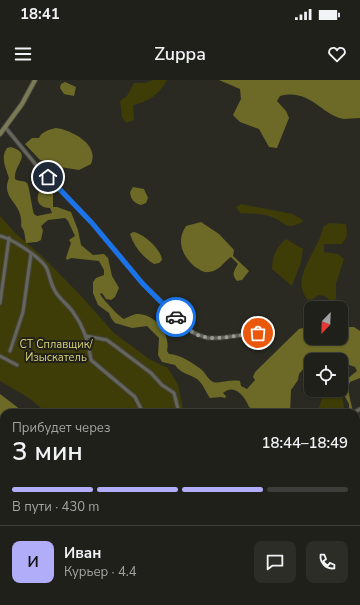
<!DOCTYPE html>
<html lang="ru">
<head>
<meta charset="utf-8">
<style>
  :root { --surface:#20201a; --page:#2d2d27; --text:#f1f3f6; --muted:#a2a3a2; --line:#3d3e39; --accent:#b2adf9 }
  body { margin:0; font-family:"Nunito Sans",sans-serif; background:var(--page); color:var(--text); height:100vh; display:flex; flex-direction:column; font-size:15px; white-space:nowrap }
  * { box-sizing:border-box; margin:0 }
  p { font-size:13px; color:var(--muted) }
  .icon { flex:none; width:22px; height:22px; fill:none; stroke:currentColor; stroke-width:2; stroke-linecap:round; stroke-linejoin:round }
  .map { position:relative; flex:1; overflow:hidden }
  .details { position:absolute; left:0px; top:329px; width:360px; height:196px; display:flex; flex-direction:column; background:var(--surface); border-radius:12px 12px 0 0; box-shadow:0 1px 3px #0004,0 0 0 1px var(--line) }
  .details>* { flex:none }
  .needle { width:26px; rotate:203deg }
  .fabs { position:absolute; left:304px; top:221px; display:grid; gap:8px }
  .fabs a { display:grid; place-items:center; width:44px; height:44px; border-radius:8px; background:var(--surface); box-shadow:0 1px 3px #0004,0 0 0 1px var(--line); font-size:20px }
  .pin { position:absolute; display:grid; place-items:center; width:34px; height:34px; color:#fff; margin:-17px; border:2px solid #fff; border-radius:50%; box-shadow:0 1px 4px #0007 }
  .courier { position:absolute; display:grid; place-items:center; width:40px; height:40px; margin:-20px; border:3px solid #1a73e8; border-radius:50%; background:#fff; color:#222; box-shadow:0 1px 5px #0007 }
  .head em { font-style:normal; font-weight:600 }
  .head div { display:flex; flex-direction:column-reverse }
  .head { display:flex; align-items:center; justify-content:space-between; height:68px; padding:0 12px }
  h1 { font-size:26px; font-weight:600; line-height:30px }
  .bar { display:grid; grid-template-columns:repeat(4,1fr); gap:6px 4px; align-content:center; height:48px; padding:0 12px }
  .bar i { height:5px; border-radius:3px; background:var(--line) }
  .bar .on { background:var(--accent) }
  .bar p { grid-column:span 4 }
  .line { display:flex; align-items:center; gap:10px; padding:0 12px; border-top:1px solid var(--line) }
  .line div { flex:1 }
  .round { display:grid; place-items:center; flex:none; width:42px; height:42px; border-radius:8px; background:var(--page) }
  .status { display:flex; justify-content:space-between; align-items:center; height:28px; padding:0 20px; background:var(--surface); direction:ltr }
  .status svg { height:11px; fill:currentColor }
  header { display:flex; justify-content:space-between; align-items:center; height:52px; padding:0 12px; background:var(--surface); font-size:18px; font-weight:600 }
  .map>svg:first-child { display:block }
  .green { fill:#3e3c07 }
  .water { fill:#6d6a27 }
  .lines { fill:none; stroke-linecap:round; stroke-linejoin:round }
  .street-casing { stroke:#464640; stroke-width:5 }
  .secondary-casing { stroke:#464640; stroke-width:6 }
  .street { stroke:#65655c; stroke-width:3 }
  .secondary { stroke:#7b7a55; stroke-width:4 }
  .done { stroke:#9b9b95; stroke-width:4; stroke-dasharray:0 7.2 }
  .route { stroke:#1a73e8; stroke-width:5 }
  .labels { text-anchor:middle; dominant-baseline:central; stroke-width:4; stroke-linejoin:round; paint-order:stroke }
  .park-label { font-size:11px; fill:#d7d374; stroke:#21211a }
</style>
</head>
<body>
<div class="status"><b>18:41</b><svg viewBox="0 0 49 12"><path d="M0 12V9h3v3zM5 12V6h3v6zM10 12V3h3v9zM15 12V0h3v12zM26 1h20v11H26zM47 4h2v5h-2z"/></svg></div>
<header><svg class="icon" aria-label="menu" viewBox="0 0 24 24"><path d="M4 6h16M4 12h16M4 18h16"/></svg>Zuppa<svg class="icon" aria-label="heart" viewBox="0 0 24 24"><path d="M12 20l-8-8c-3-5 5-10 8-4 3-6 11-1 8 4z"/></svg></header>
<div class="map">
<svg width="360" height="525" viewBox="0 0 360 525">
  <rect width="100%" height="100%" fill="#2a2a23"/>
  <g class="green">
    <path d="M153 0H167C158 15 150 21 133 25L134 40 126 43 122 37 120 21 127 16 134 3H145Z"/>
    <path d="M241 124 293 134 304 141C284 152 288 143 272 137 262 133 251 134 240 133L236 127Z"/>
    <path d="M0 136 15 153 43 177 82 217 114 253 149 279 168 288 178 305 184 333H47L29 318 0 301Z"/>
    <path d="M329 143 346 144C347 152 348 157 342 164H324V172L338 174 344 179 336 204V219L332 222 325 216 318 215 313 219 308 220C288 198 320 170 323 147Z"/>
    <path d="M286 159 303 169 301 182 292 206 272 189C272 177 276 167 286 159Z"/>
    <path d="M325 310H341L345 333H317Z"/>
    <path d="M0 407H4V449L0 447Z"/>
    <path d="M356 517H359L358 525H320L316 521H356Z"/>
    <path d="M121 521H207L208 525H120Z"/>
    <path d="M214 521H308L310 525H215Z"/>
  </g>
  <g class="water">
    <path d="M219 0H360V38C355 38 349 39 344 39 321 35 310 8 280 16L277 21 286 31 289 38 277 68 269 67 259 49 240 42 233 35 241 19 240 9Z"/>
    <path d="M65 2 76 7 74 16 64 14 60 8 61 4Z"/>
    <path d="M56 48C72 50 100 65 91 84L79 90 60 87 53 82 40 80 25 64 32 58H39C41 52 50 49 56 48Z"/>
    <path d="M11 67C34 74 13 85 15 99 19 102 23 100 27 103 29 105 32 128 34 134L37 136 52 133 50 128C38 128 35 119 40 110L43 107 53 112V127H57L71 132 78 150 81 165 93 175 104 174 108 178 112 196 119 208 115 217 111 220 106 219 102 213 100 214C104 220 117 235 124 239 128 237 132 235 136 234 155 233 171 254 167 271L169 274C180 274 194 284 202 290 206 294 208 299 213 302 216 304 233 299 240 301L241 306 247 309 255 300 253 297 255 292 299 249 311 246V258H341V247H354L360 251V298L350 302C346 311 352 323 353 333H349V324L343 313V306L347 299 357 291 355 287 341 282 340 276 327 275 311 280 299 294 298 300 291 310 290 333H253V329L249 327C245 317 235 303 223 313L226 316 225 318 221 317 210 318C205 311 204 305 197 299 189 294 180 293 175 285L162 282 158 275 159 258 147 246 132 248 115 243 111 238 109 233 98 225 93 213V202L96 198 104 195V190L99 181 71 178 67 180 66 178 71 163 69 160 75 156 68 141 65 138 48 140 41 146 43 150 41 160 37 162 26 163 24 151 21 146C24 122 0 120 9 98 6 88 0 78 7 68Z"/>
    <path d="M133 107 144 109 148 118 146 123 141 125C134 123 131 120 130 112Z"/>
    <path d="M201 142 219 154 234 170 233 176 249 191 242 200 237 201C231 194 234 191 238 184L231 177C223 182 219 192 208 192 204 193 198 189 194 186 182 175 176 161 186 146Z"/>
    <path d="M133 152C143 153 161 169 162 180L159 183 154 184C142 176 134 167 130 154Z"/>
    <path d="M0 314 25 333H4V358L0 356Z"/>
  </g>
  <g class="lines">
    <g class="street-casing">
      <g id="street">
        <path d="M5 47 37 86 92 143 143 204 194 253 207 258H220L258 253"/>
        <path d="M0 156C12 159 41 177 47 189 50 197 51 206 57 214 62 221 69 226 73 232 84 247 89 263 91 280L135 317 143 333"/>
        <path d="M0 223 9 158"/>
        <path d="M86 256 107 260 151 293 162 305 174 313 179 333"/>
        <path d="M10 271 23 232 31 174"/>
        <path d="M0 276 17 285"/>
        <path d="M353 333 360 329"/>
        <path d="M2 525 6 521"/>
      </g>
    </g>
    <g class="secondary-casing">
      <path id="secondary" d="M0 54 22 24 35 0"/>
    </g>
    <use href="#street" class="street"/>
    <use href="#secondary" class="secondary"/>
  </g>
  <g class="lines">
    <path class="done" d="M176 237C182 242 188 250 195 254 215 263 238 254 258 253"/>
    <path class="route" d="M48 97 92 143 143 204 176 237"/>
  </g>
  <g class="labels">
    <g class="park-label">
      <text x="56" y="264">СТ Сплавщик/<tspan x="56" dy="13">Изыскатель</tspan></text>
    </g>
  </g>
</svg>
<div class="fabs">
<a><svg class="needle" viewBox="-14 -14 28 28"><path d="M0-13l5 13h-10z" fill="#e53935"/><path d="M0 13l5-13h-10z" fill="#a2a3a2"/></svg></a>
<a><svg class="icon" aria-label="locate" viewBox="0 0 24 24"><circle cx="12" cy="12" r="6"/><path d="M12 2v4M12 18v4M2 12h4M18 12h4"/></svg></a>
</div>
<div class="pin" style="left:258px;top:253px;background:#ea580c"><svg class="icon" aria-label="bag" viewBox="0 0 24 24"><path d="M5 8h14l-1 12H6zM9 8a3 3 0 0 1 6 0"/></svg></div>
<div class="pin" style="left:48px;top:97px;background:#1f2937"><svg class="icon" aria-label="home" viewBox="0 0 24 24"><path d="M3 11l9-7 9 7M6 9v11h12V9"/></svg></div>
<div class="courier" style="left:176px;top:237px"><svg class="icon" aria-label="car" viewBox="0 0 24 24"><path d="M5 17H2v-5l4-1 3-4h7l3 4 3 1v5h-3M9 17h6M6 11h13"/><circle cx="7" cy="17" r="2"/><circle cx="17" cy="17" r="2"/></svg></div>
<section class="details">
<div class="head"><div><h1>3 мин</h1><p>Прибудет через</p></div><em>18:44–18:49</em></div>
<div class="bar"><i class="on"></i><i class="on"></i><i class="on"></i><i></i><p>В пути · 430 m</p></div>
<div class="line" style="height:72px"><b class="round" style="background:var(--accent);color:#111">И</b><div><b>Иван</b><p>Курьер · 4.4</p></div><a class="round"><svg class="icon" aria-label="chat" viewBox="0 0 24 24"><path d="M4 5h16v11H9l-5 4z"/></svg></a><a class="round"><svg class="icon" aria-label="phone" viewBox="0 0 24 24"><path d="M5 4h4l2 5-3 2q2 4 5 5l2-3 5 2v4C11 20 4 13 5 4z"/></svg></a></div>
</section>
</div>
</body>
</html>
